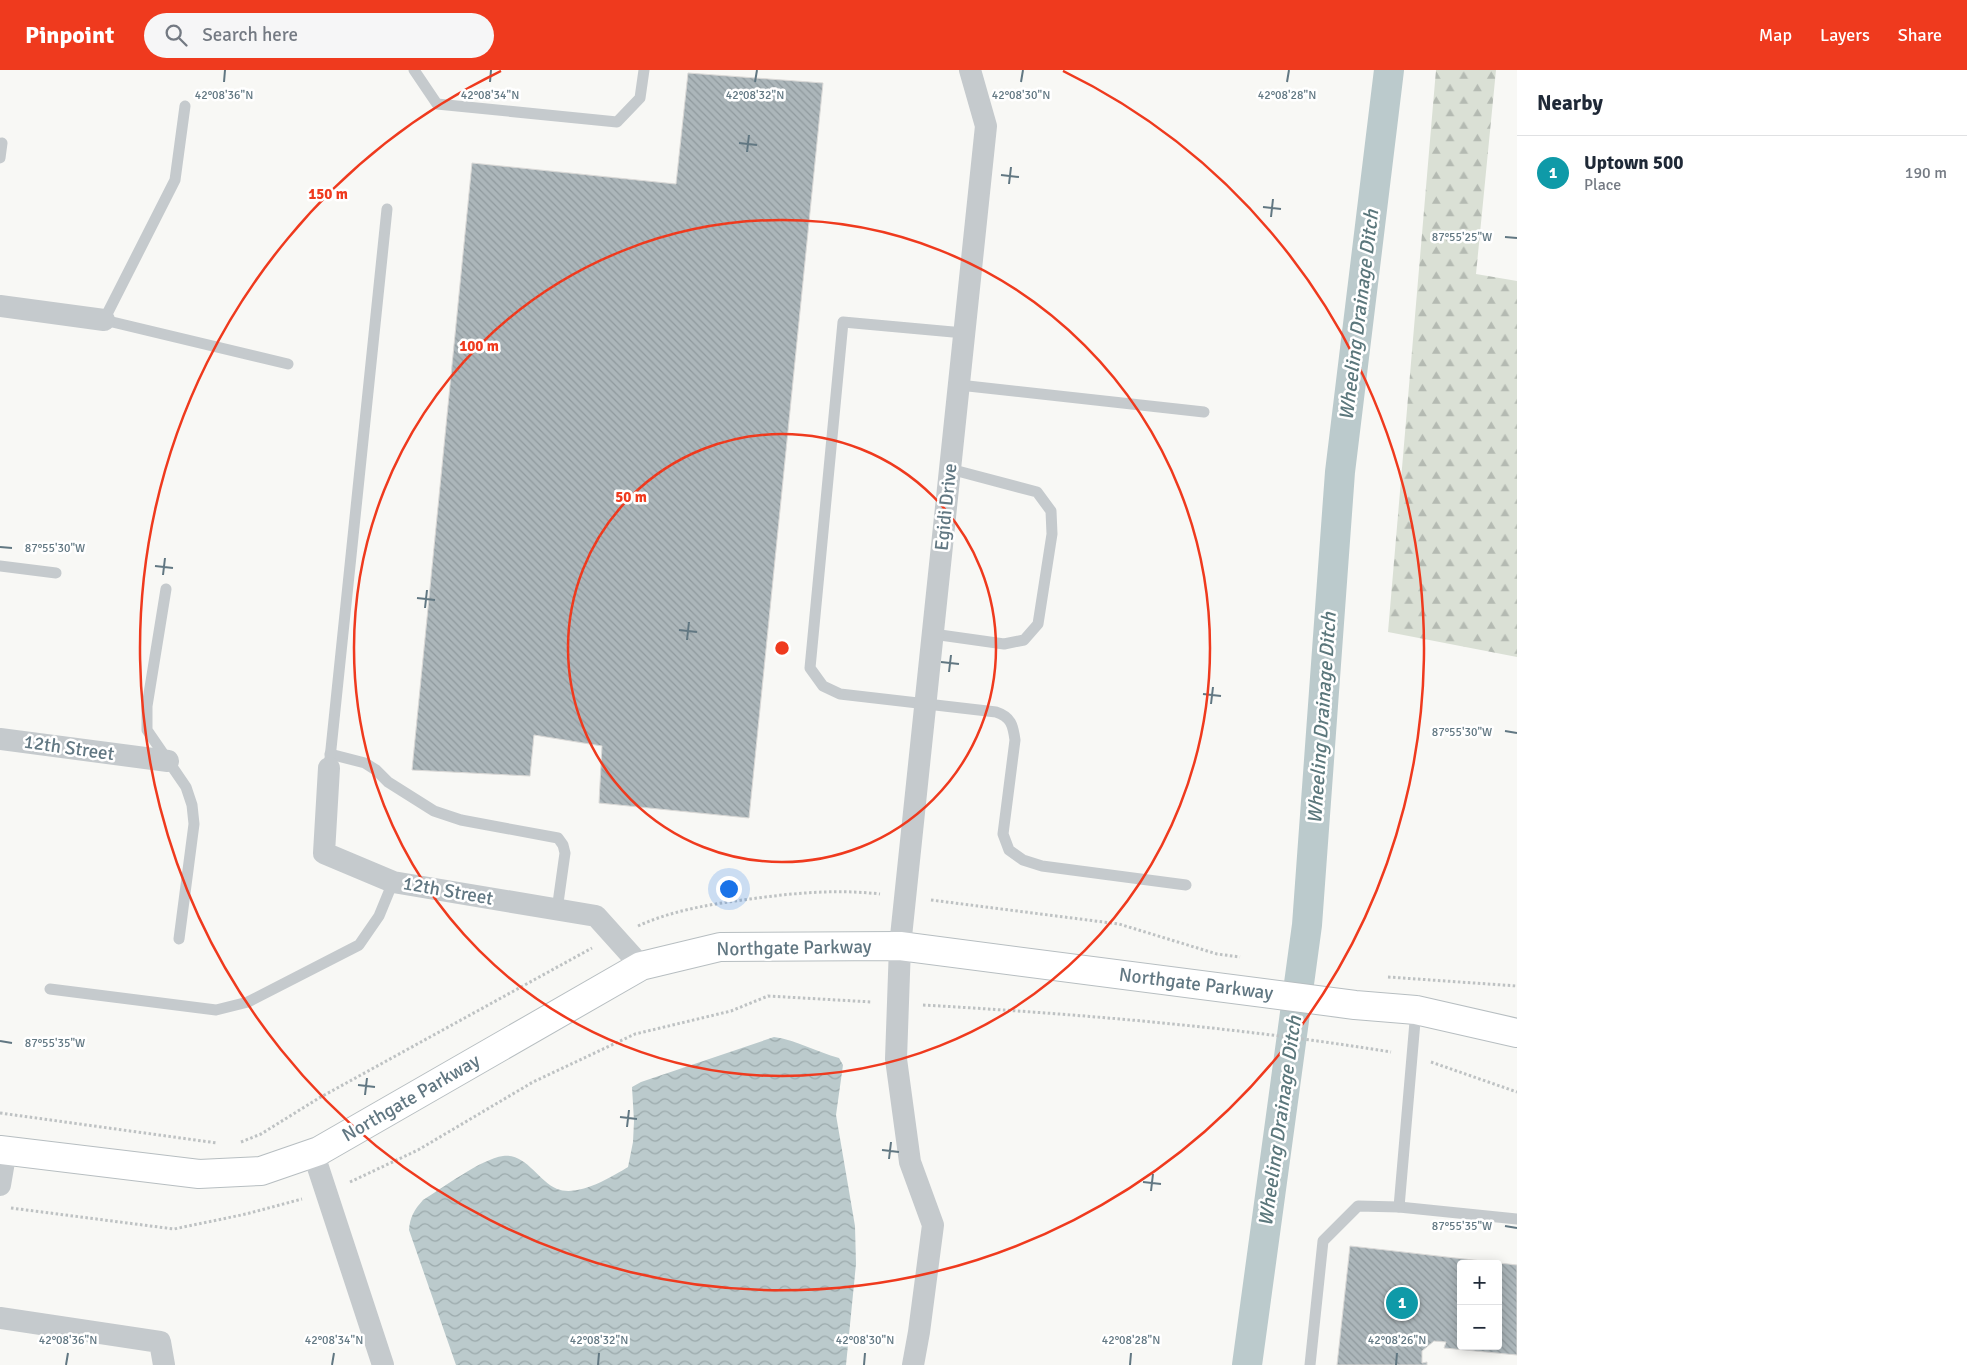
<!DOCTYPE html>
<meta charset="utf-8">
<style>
body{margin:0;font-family:Signika,sans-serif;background:#f6f6f7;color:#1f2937}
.controls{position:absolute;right:15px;bottom:15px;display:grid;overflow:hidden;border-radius:5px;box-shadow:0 2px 12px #0003}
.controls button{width:45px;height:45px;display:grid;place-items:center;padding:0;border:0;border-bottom:1px solid #e0e1e3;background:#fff;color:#1f2937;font:25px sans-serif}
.you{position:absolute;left:728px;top:818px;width:18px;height:18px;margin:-12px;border:4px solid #fff;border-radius:50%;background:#1a73e8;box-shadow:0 0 0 8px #1a73e833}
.badge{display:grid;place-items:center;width:32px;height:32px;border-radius:50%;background:#ef3a1e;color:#fff;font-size:16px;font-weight:700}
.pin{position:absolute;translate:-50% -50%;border:2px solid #fff;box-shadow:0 1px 5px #0006}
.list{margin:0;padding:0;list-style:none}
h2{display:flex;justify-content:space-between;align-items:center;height:65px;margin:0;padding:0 20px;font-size:21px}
h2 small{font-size:16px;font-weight:400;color:#747a83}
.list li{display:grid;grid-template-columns:32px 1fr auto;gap:15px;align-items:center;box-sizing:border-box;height:75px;padding:0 20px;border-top:1px solid #e0e1e3}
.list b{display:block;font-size:19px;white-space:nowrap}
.list p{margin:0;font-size:16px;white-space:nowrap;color:#747a83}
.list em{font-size:16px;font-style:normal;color:#747a83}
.icon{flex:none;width:28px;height:28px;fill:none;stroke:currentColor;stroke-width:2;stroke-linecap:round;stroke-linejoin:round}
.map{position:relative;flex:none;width:1517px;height:1295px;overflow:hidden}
header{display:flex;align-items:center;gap:30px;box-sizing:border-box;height:70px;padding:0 25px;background:#ef3a1e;color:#fff}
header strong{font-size:24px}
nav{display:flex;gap:28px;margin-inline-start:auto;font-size:18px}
.search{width:350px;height:45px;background:#f6f6f7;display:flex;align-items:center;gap:12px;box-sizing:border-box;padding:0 18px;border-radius:28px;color:#747a83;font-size:19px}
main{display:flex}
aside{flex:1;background:#fff}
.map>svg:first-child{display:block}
</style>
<header>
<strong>Pinpoint</strong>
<div class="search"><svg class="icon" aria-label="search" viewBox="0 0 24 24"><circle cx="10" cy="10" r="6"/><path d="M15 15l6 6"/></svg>Search here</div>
<nav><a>Map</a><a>Layers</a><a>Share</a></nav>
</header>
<main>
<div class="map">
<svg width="1517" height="1295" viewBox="0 0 1517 1295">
<defs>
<pattern id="forest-firs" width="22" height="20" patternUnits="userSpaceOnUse" patternTransform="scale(1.25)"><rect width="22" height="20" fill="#dae0d5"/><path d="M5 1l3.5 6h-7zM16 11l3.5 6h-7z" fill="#b4bab2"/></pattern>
<pattern id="water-waves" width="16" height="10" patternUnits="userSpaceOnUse" patternTransform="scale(1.25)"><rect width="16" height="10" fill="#bbcacc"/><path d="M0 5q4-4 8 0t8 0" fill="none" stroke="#9ba9ab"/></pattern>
<pattern id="building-back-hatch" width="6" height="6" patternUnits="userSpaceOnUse" patternTransform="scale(1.25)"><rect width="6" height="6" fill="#acb6ba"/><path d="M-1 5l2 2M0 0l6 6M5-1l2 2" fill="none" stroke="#8f999d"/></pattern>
</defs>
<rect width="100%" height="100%" fill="#f8f8f5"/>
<polygon fill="url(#forest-firs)" points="1436,0 1496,0 1476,204 1517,211 1517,587 1388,562"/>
<path fill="url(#water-waves)" d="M774,967c23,3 42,15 65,21l4,7 -7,50 19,111 1,38 -10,101h-390l-47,-135c1,-13 5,-20 14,-30 20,-12 58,-41 80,-44 23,-3 35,25 54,33 21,8 53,-11 71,-22l5,-25 1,-21 -2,-34 9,-5z"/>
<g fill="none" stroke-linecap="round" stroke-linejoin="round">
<polyline stroke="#bbcacc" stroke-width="30" points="1247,1295 1307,855 1340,402 1389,0"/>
</g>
<g fill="url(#building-back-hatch)" stroke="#dad9d7" fill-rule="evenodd">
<polygon points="688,3 823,13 749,748 599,733 602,676 534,665 530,706 412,700 472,93 676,114"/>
<path d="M1350,1176l167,19v90l-73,-7 2,-6 -12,-1 -12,10v12l5,-1v3h-90zM1461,1194h37v82h-37z"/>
</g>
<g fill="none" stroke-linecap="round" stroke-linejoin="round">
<defs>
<polyline id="secondary" points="0,1080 199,1104 261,1101 319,1081 641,896 720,877 900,876 1355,935 1416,940 1517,963"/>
</defs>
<use href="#secondary" stroke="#b7bec1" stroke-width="30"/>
<g stroke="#bec2c3" stroke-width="3" stroke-dasharray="2.5 2.5" stroke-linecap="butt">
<polyline points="931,830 1119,854 1217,884 1240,887"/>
<path d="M638,856c35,-16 74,-22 112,-27 44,-6 86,-10 130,-5"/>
<polyline points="1388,907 1517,916"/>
<path d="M923,935c157,9 313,22 468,47"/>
<polyline points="1431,992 1517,1022"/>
<polyline points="0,1043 217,1073"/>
<polyline points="241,1072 261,1064 319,1028 592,878"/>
<polyline points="350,1112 418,1080 533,1012 635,964 731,941 768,926 872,932"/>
<polyline points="11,1138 174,1159 246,1144 302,1129"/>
</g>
<g stroke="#c5cacd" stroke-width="11">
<polyline points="414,0 437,34 617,52 640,28 644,0"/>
<polyline points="185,36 175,110 104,250 288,294"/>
<polyline points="0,88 2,73"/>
<path d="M964,263l-121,-11 -33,346 13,18 17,8 156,18c15,5 17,13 19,28l-12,94 6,16 14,10 19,6 144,19"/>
<polyline points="959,315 1204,342"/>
<polyline points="0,496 56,503"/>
<polyline points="166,519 147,636 147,660 186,717 192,735 194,754 179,869"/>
<polyline points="933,564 1004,574 1024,570 1038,554 1052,464 1051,441 1037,422 950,399"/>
<polyline points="330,684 365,693 376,700 388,712 434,741 461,750 558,768 563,775 565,783 557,840"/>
<polyline points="329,698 387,139"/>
<polyline points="50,919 216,940 248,932 359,875 379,846 393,812"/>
<polyline points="1399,1137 1517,1149"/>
<polyline points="1310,1295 1323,1171 1358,1136 1399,1137 1416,940"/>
</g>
<g stroke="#c5cacd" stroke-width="22">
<polyline points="0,236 104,250"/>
<polyline points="0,669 168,691"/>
<polyline points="329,698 324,783 393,812 596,846 641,896"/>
<polyline points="313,1082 383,1295"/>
<polyline points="0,1115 6,1080"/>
<polyline points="0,1248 160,1272 164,1295"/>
<polyline points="913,1295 919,1262 933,1155 910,1092 896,989 900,876 986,56 970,0"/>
</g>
<use href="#secondary" stroke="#fff" stroke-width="28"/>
</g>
<path fill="none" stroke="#617782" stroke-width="2" d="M224,12l1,-12M490,12l1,-12M755,12l2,-12M1021,12l2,-12M1287,12l2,-12M739,73l18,2M747,82l2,-17M1001,105l18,2M1009,114l2,-17M1263,137l18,2M1271,147l2,-18M1505,167l12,1M0,477l12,1M155,496l18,2M163,505l2,-17M417,528l18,2M425,538l2,-18M679,560l18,2M687,570l2,-18M941,592l18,2M949,602l2,-17M1203,624l18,2M1211,634l2,-17M1505,661l12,2M0,971l12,2M358,1015l17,2M365,1025l2,-17M620,1047l17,2M627,1057l2,-17M882,1080l17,2M889,1089l2,-17M1143,1112l18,2M1151,1121l2,-17M1505,1156l12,2M66,1295l2,-12M332,1295l2,-12M598,1295l1,-12M864,1295l1,-12M1130,1295l1,-12M1396,1295l1,-12"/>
<g fill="none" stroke="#ef3a1e" stroke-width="2.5">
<circle cx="782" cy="578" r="214"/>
<circle cx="782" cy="578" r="428"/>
<path d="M1063 1A642 642 0 1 1 501 1"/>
</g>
<g text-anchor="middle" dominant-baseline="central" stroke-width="5" stroke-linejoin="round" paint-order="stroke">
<g font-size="19" fill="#617782" stroke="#fff">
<text transform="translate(946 437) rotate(-84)">Egidi Drive</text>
<text transform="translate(69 678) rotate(8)">12th Street</text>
<text transform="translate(448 821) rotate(10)">12th Street</text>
<text transform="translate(794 878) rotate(-1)">Northgate Parkway</text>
<text transform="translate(1196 914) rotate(7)">Northgate Parkway</text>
<text transform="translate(411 1028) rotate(-30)">Northgate Parkway</text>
</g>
<g font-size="20" font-style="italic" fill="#5b777c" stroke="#fff">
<text transform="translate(1359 245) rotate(-83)">Wheeling Drainage Ditch</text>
<text transform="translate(1322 648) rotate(-86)">Wheeling Drainage Ditch</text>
<text transform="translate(1280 1051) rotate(-82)">Wheeling Drainage Ditch</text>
</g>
</g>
<g font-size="12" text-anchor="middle" fill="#617782" stroke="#fff" stroke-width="5" stroke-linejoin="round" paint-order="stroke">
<text x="224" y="29">42°08'36"N</text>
<text x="490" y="29">42°08'34"N</text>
<text x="755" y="29">42°08'32"N</text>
<text x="1021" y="29">42°08'30"N</text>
<text x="1287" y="29">42°08'28"N</text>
<text x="1462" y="171">87°55'25"W</text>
<text x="55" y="482">87°55'30"W</text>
<text x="1462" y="666">87°55'30"W</text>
<text x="55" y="977">87°55'35"W</text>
<text x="1462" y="1160">87°55'35"W</text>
<text x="68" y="1274">42°08'36"N</text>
<text x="334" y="1274">42°08'34"N</text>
<text x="599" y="1274">42°08'32"N</text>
<text x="865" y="1274">42°08'30"N</text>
<text x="1131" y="1274">42°08'28"N</text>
<text x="1397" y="1274">42°08'26"N</text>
</g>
<circle cx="782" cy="578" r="8" fill="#ef3a1e" stroke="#fff" stroke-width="2.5"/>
<g font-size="15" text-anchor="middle" font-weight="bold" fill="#ef3a1e" stroke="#fff" stroke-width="5" stroke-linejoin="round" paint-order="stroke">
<text x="328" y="129">150 m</text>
<text x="479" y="281">100 m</text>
<text x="631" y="432">50 m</text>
</g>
</svg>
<div class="controls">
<button>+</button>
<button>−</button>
</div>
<div class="you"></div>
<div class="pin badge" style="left:1402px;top:1233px;background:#0f9aa8">1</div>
</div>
<aside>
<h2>Nearby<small></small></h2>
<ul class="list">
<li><span class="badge" style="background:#0f9aa8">1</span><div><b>Uptown 500</b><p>Place</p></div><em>190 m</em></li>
</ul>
</aside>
</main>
